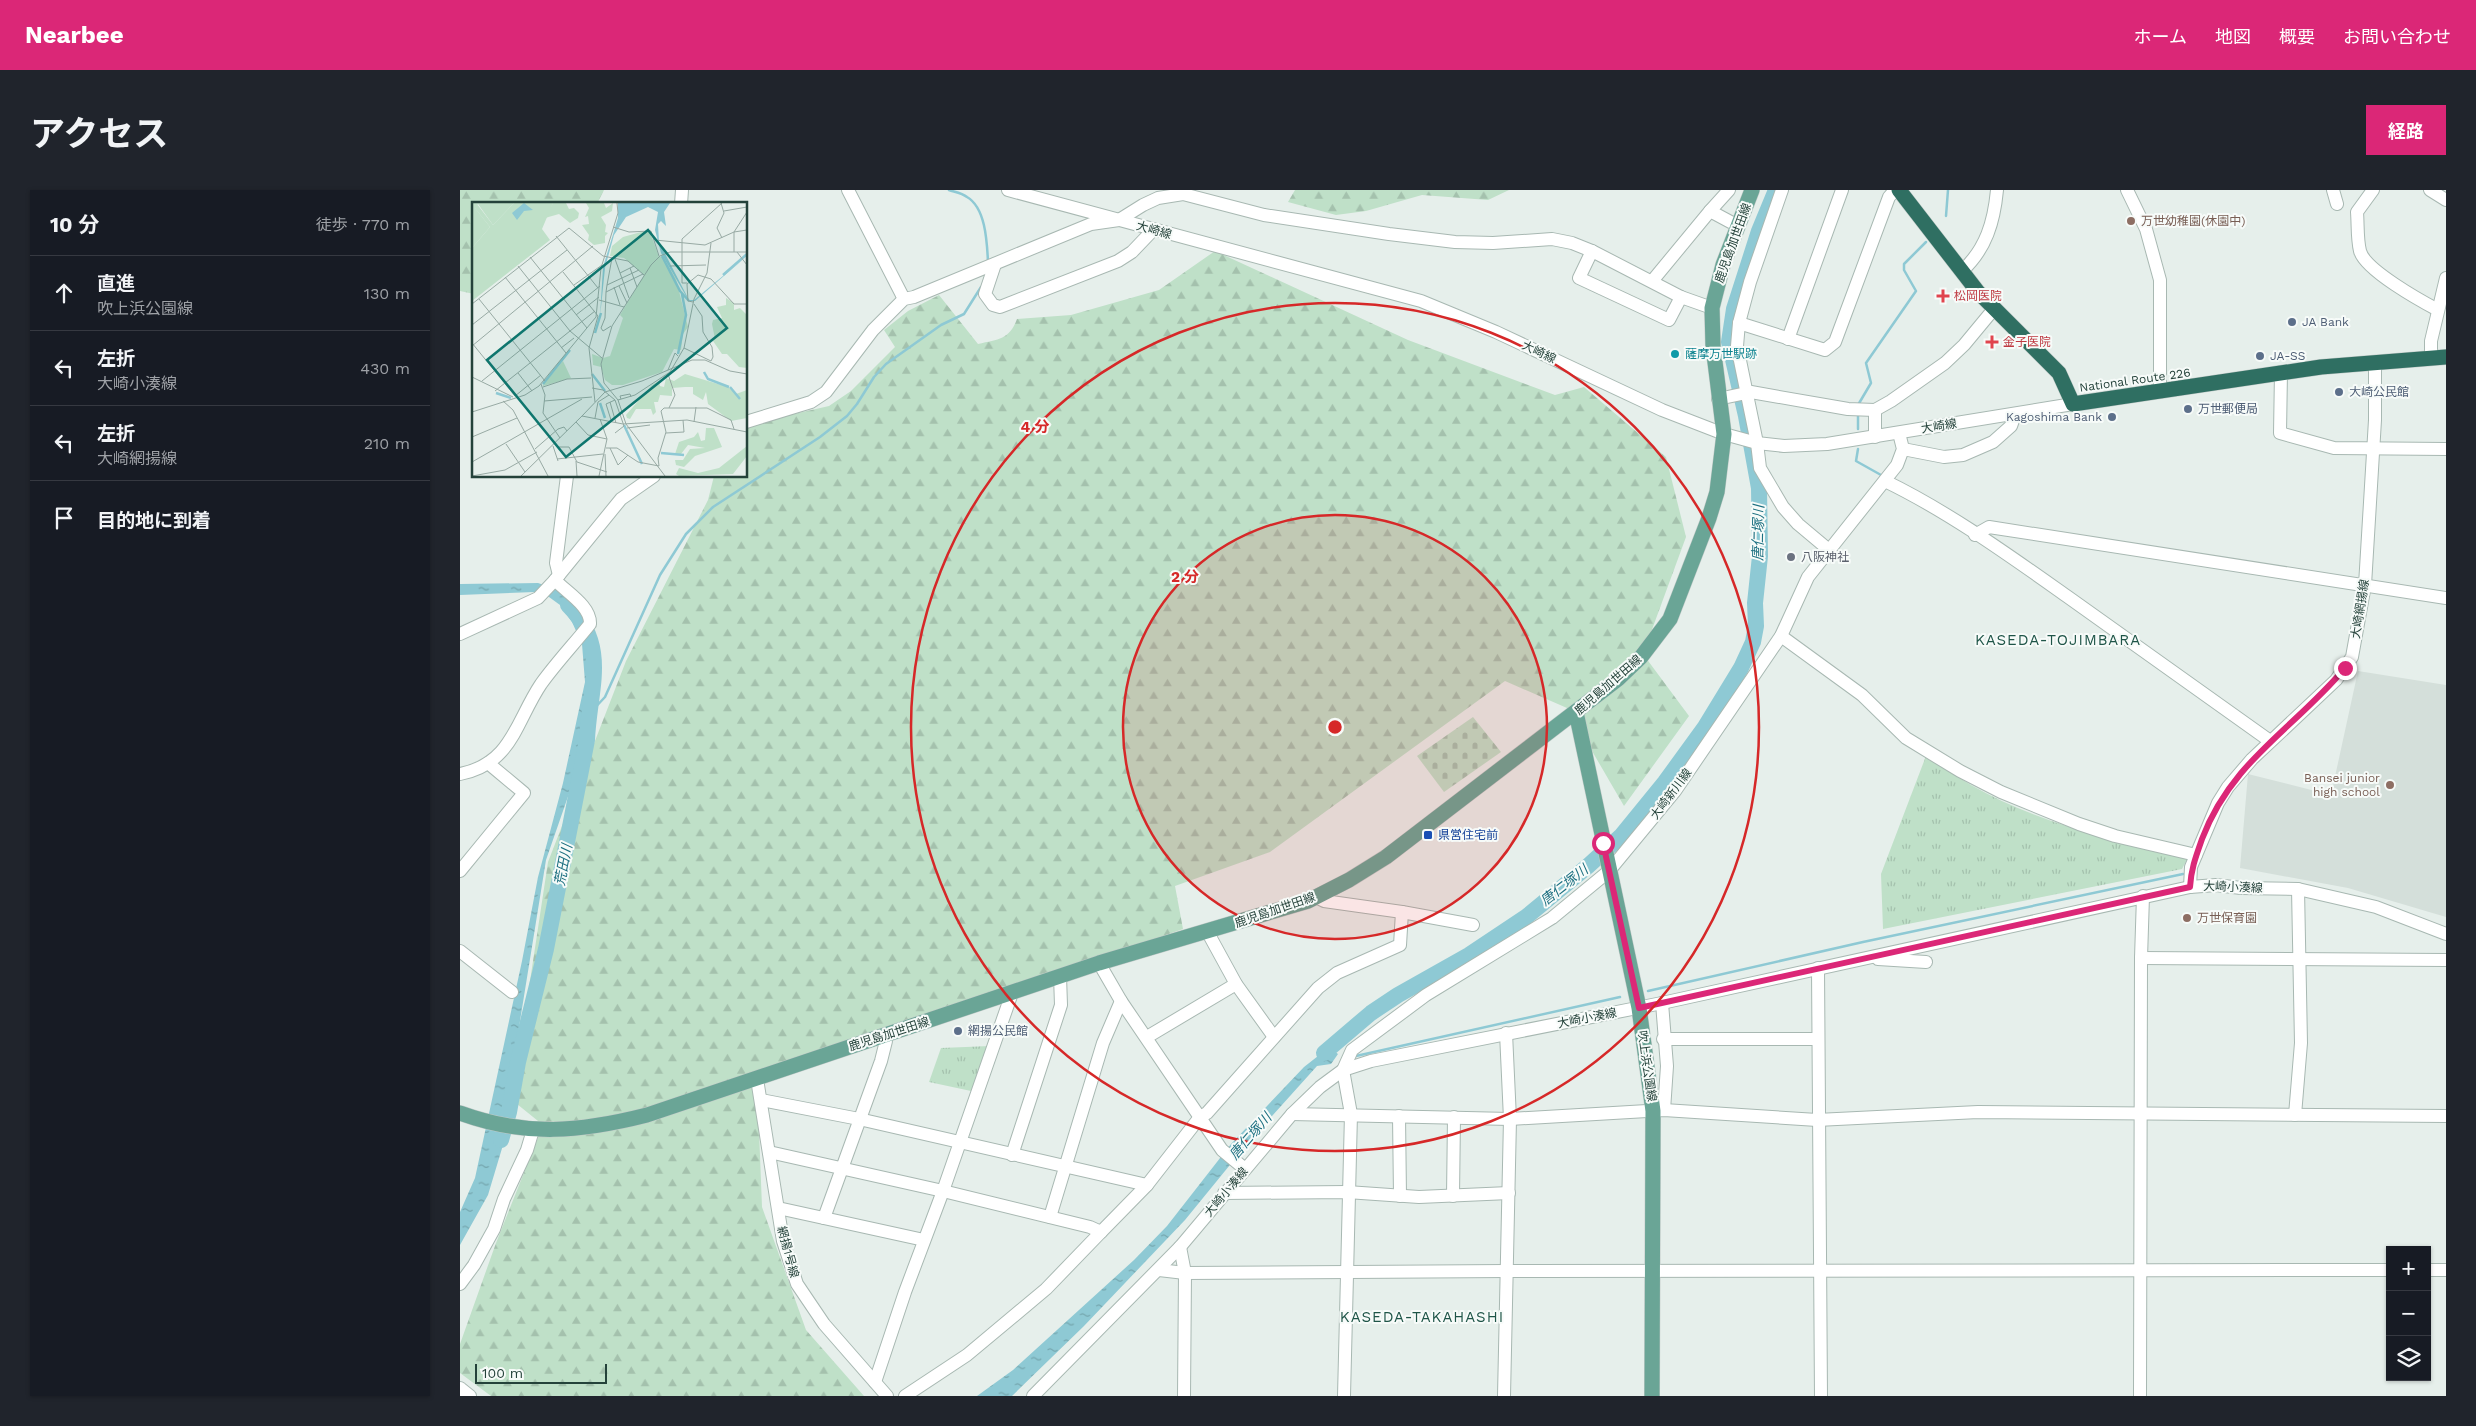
<!DOCTYPE html>
<html lang="ja">
<meta charset="utf-8">
<style>
body{margin:0;font-family:"Work Sans","Noto Sans JP",sans-serif;background:#20242c;color:#f1f3f6}
.controls{position:absolute;right:15px;bottom:15px;display:grid;overflow:hidden;border-radius:0px;box-shadow:0 1px 4px #0004}
.controls button{width:45px;height:45px;display:grid;place-items:center;padding:0;border:0;border-bottom:1px solid #363941;background:#171b24;color:#f1f3f6;font:25px sans-serif}
.scale{position:absolute;left:15px;bottom:12px;width:132px;box-sizing:border-box;padding-left:5px;border:2px solid #24423a;border-top:0;font-size:14px;line-height:18px;white-space:nowrap;color:#24423a;-webkit-text-stroke:4px #f7fbf9;paint-order:stroke}
.stop{position:absolute;width:15px;height:15px;margin:-11px;border:4px solid #db2777;border-radius:50%;background:#fff}
.stop.end{background:#db2777;border-color:#fff;box-shadow:0 1px 5px #0008}
.list{margin:0;padding:0;list-style:none}
h2{display:flex;justify-content:space-between;align-items:center;height:65px;margin:0;padding:0 20px;font-size:21px}
h2 small{font-size:16px;font-weight:400;color:#9ea1a6}
.list li{display:grid;grid-template-columns:32px 1fr auto;gap:15px;align-items:center;box-sizing:border-box;height:75px;padding:0 20px;border-top:1px solid #363941}
.list b{display:block;font-size:19px;white-space:nowrap}
.list p{margin:0;font-size:16px;white-space:nowrap;color:#9ea1a6}
.list em{font-size:16px;font-style:normal;color:#9ea1a6}
.icon{flex:none;width:28px;height:28px;fill:none;stroke:currentColor;stroke-width:2;stroke-linecap:round;stroke-linejoin:round}
.map{position:relative;flex:none;width:1986px;height:1206px;overflow:hidden;border-radius:0px}
header{display:flex;align-items:center;gap:30px;box-sizing:border-box;height:70px;padding:0 25px;background:#db2777;color:#fff}
header strong{font-size:24px}
nav{display:flex;gap:28px;margin-inline-start:auto;font-size:18px}
.intro{display:flex;align-items:center;justify-content:space-between;box-sizing:border-box;height:120px;padding:0 30px}
h1{margin:0;font-size:35px}
.button{padding:12px 22px;border-radius:0px;background:#db2777;color:#fff;font-size:18px;font-weight:700}
main{display:flex;gap:30px;padding:0 30px}
aside{flex:1;background:#171b24;border-radius:0px;box-shadow:0 1px 4px #0004}
.map>svg:first-child{display:block}
</style>
<header>
<strong>Nearbee</strong>
<nav><a>ホーム</a><a>地図</a><a>概要</a><a>お問い合わせ</a></nav>
</header>
<div class="intro"><h1>アクセス</h1><a class="button">経路</a></div>
<main>
<aside>
<h2>10 分<small>徒歩 · 770 m</small></h2>
<ul class="list">
<li><svg class="icon" aria-label="ahead" viewBox="0 0 24 24"><path d="M12 20V5M6 11l6-6 6 6"/></svg><div><b>直進</b><p>吹上浜公園線</p></div><em>130 m</em></li>
<li><svg class="icon" aria-label="left" viewBox="0 0 24 24"><path d="M17 20v-9H6M10 6l-5 5 5 5"/></svg><div><b>左折</b><p>大崎小湊線</p></div><em>430 m</em></li>
<li><svg class="icon" aria-label="left" viewBox="0 0 24 24"><path d="M17 20v-9H6M10 6l-5 5 5 5"/></svg><div><b>左折</b><p>大崎網揚線</p></div><em>210 m</em></li>
<li><svg class="icon" aria-label="arrive" viewBox="0 0 24 24"><path d="M6 21V4h12l-3 4 3 4H6"/></svg><div><b>目的地に到着</b></div></li>
</ul>
</aside>
<div class="map">
<svg width="1986" height="1206" viewBox="0 0 1986 1206">
<defs>
<pattern id="forest-firs" width="22" height="20" patternUnits="userSpaceOnUse" patternTransform="scale(1.25)"><rect width="22" height="20" fill="#bfe0c8"/><path d="M5 1l3.5 6h-7zM16 11l3.5 6h-7z" fill="#a4c1ad"/></pattern>
<pattern id="cemetery-stones" width="16" height="16" patternUnits="userSpaceOnUse" patternTransform="scale(1.25)"><rect width="16" height="16" fill="#bfe0c8"/><path d="M2 7V4a2 2 0 0 1 4 0v3zM10 15v-3a2 2 0 0 1 4 0v3z" fill="#a4c1ad"/></pattern>
<pattern id="park-tufts" width="24" height="20" patternUnits="userSpaceOnUse" patternTransform="scale(1.25)"><rect width="24" height="20" fill="#bfe0c8"/><path d="M3 7l-1-3M5 7V3M7 7l1-3M15 17l-1-3M17 17v-4M19 17l1-3" fill="none" stroke="#a4c1ad"/></pattern>
<pattern id="water-ripples" width="26" height="14" patternUnits="userSpaceOnUse" patternTransform="scale(1.25)"><rect width="26" height="14" fill="#8ec9d4"/><path d="M2 4q2-2 4 0t4 0M15 11q2-2 4 0t4 0" fill="none" stroke="#74a5ad"/></pattern>
</defs>
<rect width="100%" height="100%" fill="#e6efeb"/>
<polygon fill="#d4dfda" points="1898,481 1986,495 1986,727 1888,698 1780,678 1788,584 1871,605"/>
<g fill="url(#forest-firs)">
<polygon points="0,0 144,0 137,14 14,14 14,104 0,101"/>
<polygon points="835,0 1049,0 1028,10 962,5 906,21 876,25 828,12"/>
<path d="M755,61l193,89 147,55 29,-8 82,70 20,80 -43,117 46,62 -65,90 -57,-98 -62,-27 -235,171 -95,34 8,43 -426,150 5,128 44,123 58,66h-373l-31,-23v-29l36,-101 47,-118 -31,-25 36,-238 78,-201 82,-161 6,-24h32v-51l83,-19 22,-15 44,-44 -11,-17 24,-19 31,-16 39,49c21,-5 31,-4 39,-25l54,-4 88,-25z"/>
</g>
<polygon fill="url(#cemetery-stones)" points="1013,527 1041,562 984,602 957,566"/>
<g fill="url(#park-tufts)">
<path d="M1466,566c15,10 30,20 45,29 66,38 143,55 216,74l-5,10 -299,60 -2,-55z"/>
<polygon points="530,856 511,901 469,892 481,858"/>
</g>
<g fill="url(#water-ripples)">
<polygon points="78,393 96,399 120,424 129,452 130,496 112,595 86,670 49,899 43,955 28,1005 0,1055 0,1022 15,988 62,771 78,687 103,593 125,492 122,454 112,432 100,415 89,407 75,402 0,405 0,394"/>
<polygon points="881,848 874,861 878,864 871,874 857,876 787,954 725,1030 624,1136 552,1206 517,1206 553,1180 674,1070 707,1036 771,954 844,877"/>
</g>
<g fill="none" stroke-linecap="round" stroke-linejoin="round">
<g stroke="#8ec9d4" stroke-width="2.5">
<path d="M489,0c6,2 13,3 18,7 19,11 20,46 21,65"/>
<polyline points="1486,26 1488,0"/>
<polyline points="1398,215 1411,193 1406,173 1456,101 1444,80 1444,74 1466,52"/>
<polyline points="1398,239 1398,223"/>
<polyline points="1398,259 1396,271 1421,285"/>
<polyline points="130,523 145,507 200,385 226,344 253,317 360,247 387,226 397,214 414,187 426,174 481,135 504,124 521,97"/>
<polyline points="1188,801 1403,752 1723,684"/>
<polyline points="896,866 1160,807"/>
</g>
<g stroke="#8ec9d4" stroke-width="16">
<polyline points="864,863 911,823 938,805 1009,765 1066,727 1128,676 1161,646 1205,592 1245,537 1281,478 1293,452 1296,436 1295,413 1300,366 1299,298 1286,226 1269,152 1274,119 1299,41 1316,0"/>
<path d="M41,950l8,-28 9,-50 28,-113 41,-209c2,-51 23,-93 -19,-135"/>
</g>
<defs>
<g id="minor">
<polyline points="388,0 444,109"/>
<polyline points="548,0 961,111 1036,142 1202,220 1264,244 1297,253 1324,256 1367,254 1613,214"/>
<polyline points="1322,0 1290,92 1279,133 1277,156 1297,253 1300,278 1323,317 1338,334 1369,360"/>
<polyline points="1667,0 1686,39 1700,90 1700,202"/>
<polyline points="1873,0 1877,14"/>
<path d="M1913,0l-16,22c1,12 0,27 3,39 5,19 61,50 78,59"/>
<polyline points="1970,0 1986,10"/>
<polyline points="221,14 222,0"/>
<polyline points="1250,21 1269,0"/>
<polyline points="1132,61 1119,88 1209,130 1221,107"/>
<polyline points="535,74 525,104 533,115 540,117 658,71 672,62 693,40"/>
<path d="M1502,81c24,-22 32,-49 35,-81"/>
<polyline points="1193,90 1250,21 1278,36"/>
<polyline points="1279,133 1365,160 1375,152 1429,7 1435,0"/>
<polyline points="1328,149 1382,0"/>
<polyline points="1971,168 1971,151 1986,88"/>
<polyline points="1821,182 1820,243 1874,258 1986,259"/>
<polyline points="1258,209 1291,202 1388,219 1415,220 1431,211 1485,173 1504,155 1533,120"/>
<polyline points="1415,220 1415,247"/>
<polyline points="286,232 351,212 366,202 413,140 444,109 454,107 631,34 659,30 683,15 698,8 723,4 804,25 929,44 995,52 1033,53 1092,49 1112,53 1132,61 1221,107 1252,118"/>
<polyline points="1443,259 1484,267 1503,265 1533,252 1551,236 1555,225"/>
<path d="M1425,291c64,31 125,75 183,116 67,48 135,96 202,144"/>
<polyline points="1515,345 1529,337 1986,408"/>
<polyline points="99,385 96,373 107,286"/>
<polyline points="0,444 78,408 95,390 161,309 194,286"/>
<polyline points="1321,446 1402,505 1446,548 1500,581 1541,602 1619,634 1655,646 1736,665"/>
<path d="M0,584c52,-10 56,-53 81,-90 15,-21 33,-40 49,-60 1,-18 -24,-32 -35,-44"/>
<polyline points="0,681 64,603 28,573"/>
<polyline points="1730,697 1731,677 1758,613 1768,597 1792,569 1876,490 1892,467 1905,395 1915,230 1915,172"/>
<polyline points="942,722 1013,735"/>
<polyline points="747,741 776,794 814,847"/>
<polyline points="0,761 52,802"/>
<polyline points="1681,768 1986,770"/>
<polyline points="1418,769 1466,772"/>
<polyline points="639,773 661,811 762,960 785,979"/>
<path d="M1358,778c0,143 3,285 3,428"/>
<polyline points="1202,813 1207,876 1204,920"/>
<polyline points="687,847 776,794"/>
<polyline points="1203,849 1358,849"/>
<polyline points="297,889 323,1051 337,1094 364,1134 427,1206"/>
<polyline points="301,910 399,929 687,995 740,927 747,923 858,798 877,783 940,755 942,722 864,711 856,707"/>
<polyline points="832,924 1050,929 1204,920 1357,930 1518,922 1986,926"/>
<polyline points="1835,925 1841,853 1838,699"/>
<polyline points="939,926 940,1006"/>
<polyline points="309,962 483,1001 630,1037 641,1042 687,995"/>
<polyline points="552,965 601,815 600,786"/>
<polyline points="764,1003 887,1002 959,1007 1049,1003"/>
<polyline points="993,1006 994,927"/>
<polyline points="318,1018 464,1050"/>
<polyline points="590,1027 643,853 661,811"/>
<polyline points="364,1028 421,871 426,851 422,845"/>
<polyline points="720,1057 725,1083 724,1206"/>
<polyline points="699,1080 725,1083 1047,1081 1930,1080"/>
<polyline points="1967,1080 1986,1080"/>
<polyline points="0,1094 14,1075 34,1039 44,1009 67,960 73,940"/>
<polyline points="415,1192 445,1102 483,1001 552,803"/>
<polyline points="0,1198 10,1206"/>
<polyline points="445,1206 507,1165 586,1099 641,1042"/>
<polyline points="573,1206 720,1057 832,924 860,897 883,880 911,871 1202,813 1730,697 1756,695 1781,698 1838,699 1916,717 1986,744"/>
<polyline points="884,1206 891,924 883,880 892,860 966,805 1092,728 1149,681 1215,601 1321,446 1348,387 1437,275 1443,259 1439,243"/>
<polyline points="1044,1206 1050,929 1046,843"/>
<polyline points="1680,1206 1681,768 1683,706"/>
</g>
<g id="major">
<polyline points="1116,522 1179,818 1193,921 1192,1206"/>
<path d="M0,923c66,24 120,19 187,2l452,-152 209,-62 41,-21 37,-23 232,-178 23,-22 29,-38 39,-101 8,-26 7,-58 -11,-88 -1,-38 11,-43 29,-75"/>
</g>
<polyline id="highway" points="1439,0 1518,102 1599,183 1613,214 1861,177 1986,167"/>
</defs>
<use href="#minor" stroke="#a8b8b2" stroke-width="14"/>
<use href="#major" stroke="#c2cac8" stroke-width="16"/>
<use href="#highway" stroke="#c2cac8" stroke-width="16"/>
<use href="#minor" stroke="#fff" stroke-width="12"/>
<use href="#major" stroke="#6aa596" stroke-width="15"/>
<use href="#highway" stroke="#2f6f62" stroke-width="15"/>
</g>
<g fill="none" stroke-linecap="round" stroke-linejoin="round">
<path stroke="#db2777" stroke-width="6" d="M1143,653l36,165 551,-121c1,-18 6,-31 12,-48 30,-79 92,-110 143,-171"/>
</g>
<circle cx="875" cy="537" r="212" fill="#d62828" fill-opacity=".12"/>
<g fill="none" stroke="#d62828" stroke-width="2.5">
<circle cx="875" cy="537" r="212"/>
<circle cx="875" cy="537" r="424"/>
</g>
<g fill="#8d6e63" stroke="#f7fbf9" stroke-width="2">
<circle cx="1671" cy="31" r="5"/>
<circle cx="1930" cy="595" r="5"/>
<circle cx="1727" cy="728" r="5"/>
</g>
<g fill="#e0444e" stroke="#f7fbf9" stroke-width="2">
<path d="M1480.5 98.5h5v5h5v5h-5v5h-5v-5h-5v-5h5z"/>
<path d="M1529.5 144.5h5v5h5v5h-5v5h-5v-5h-5v-5h5z"/>
</g>
<g fill="#5c6f8a" stroke="#f7fbf9" stroke-width="2">
<circle cx="1832" cy="132" r="5"/>
<circle cx="1800" cy="166" r="5"/>
<circle cx="1879" cy="202" r="5"/>
<circle cx="1728" cy="219" r="5"/>
<circle cx="1652" cy="227" r="5"/>
<circle cx="498" cy="841" r="5"/>
</g>
<circle fill="#0f9aa8" stroke="#f7fbf9" stroke-width="2" cx="1215" cy="164" r="5"/>
<circle fill="#6b7280" stroke="#f7fbf9" stroke-width="2" cx="1331" cy="367" r="5"/>
<rect fill="#1a4fb4" stroke="#f7fbf9" stroke-width="2" x="963" y="640" width="10" height="10" rx="2.5"/>
<g text-anchor="middle" dominant-baseline="central" stroke-width="4" stroke-linejoin="round" paint-order="stroke">
<g font-size="12" fill="#785e54" stroke="#f7fbf9" text-anchor="start">
<text x="1681" y="31">万世幼稚園(休園中)</text>
<text x="1920" y="588" text-anchor="end">Bansei junior<tspan x="1920" dy="14">high school</tspan></text>
<text x="1737" y="728">万世保育園</text>
</g>
<g font-size="12" fill="#24423a" stroke="#f7fbf9">
<text transform="translate(694 40) rotate(16)">大崎線</text>
<text transform="translate(1273 53) rotate(-70)">鹿児島加世田線</text>
<text transform="translate(1079 162) rotate(25)">大崎線</text>
<text transform="translate(1675 190) rotate(-8)">National Route 226</text>
<text transform="translate(1479 236) rotate(-9)">大崎線</text>
<text transform="translate(1900 419) rotate(-81)">大崎網揚線</text>
<text transform="translate(1148 495) rotate(-41)">鹿児島加世田線</text>
<text transform="translate(1211 604) rotate(-53)">大崎新川線</text>
<text transform="translate(1773 697) rotate(2)">大崎小湊線</text>
<text transform="translate(815 720) rotate(-19)">鹿児島加世田線</text>
<text transform="translate(1127 828) rotate(-11)">大崎小湊線</text>
<text transform="translate(429 844) rotate(-18)">鹿児島加世田線</text>
<text transform="translate(1187 876) rotate(82)">吹上浜公園線</text>
<text transform="translate(766 1002) rotate(-50)">大崎小湊線</text>
<text transform="translate(328 1062) rotate(75)">網揚1号線</text>
</g>
<g font-size="12" fill="#be3a42" stroke="#f7fbf9" text-anchor="start">
<text x="1494" y="106">松岡医院</text>
<text x="1543" y="152">金子医院</text>
</g>
<g font-size="12" fill="#4e5e75" stroke="#f7fbf9" text-anchor="start">
<text x="1842" y="132">JA Bank</text>
<text x="1810" y="166">JA-SS</text>
<text x="1889" y="202">大崎公民館</text>
<text x="1738" y="219">万世郵便局</text>
<text x="1642" y="227" text-anchor="end">Kagoshima Bank</text>
<text x="508" y="841">網揚公民館</text>
</g>
<g font-size="12" fill="#0d838f" stroke="#f7fbf9" text-anchor="start">
<text x="1225" y="164">薩摩万世駅跡</text>
</g>
<g font-size="12" fill="#5b616d" stroke="#f7fbf9" text-anchor="start">
<text x="1341" y="367">八阪神社</text>
</g>
<g font-size="12" fill="#164399" stroke="#f7fbf9" text-anchor="start">
<text x="978" y="645">県営住宅前</text>
</g>
<g font-size="14" font-style="italic" fill="#1c6f80" stroke="#f7fbf9">
<text transform="translate(1298 343) rotate(-89)">唐仁塚川</text>
<text transform="translate(103 675) rotate(-79)">荒田川</text>
<text transform="translate(1104 695) rotate(-38)">唐仁塚川</text>
<text transform="translate(790 946) rotate(-49)">唐仁塚川</text>
</g>
<g font-size="15" letter-spacing="1" fill="#1f5548" stroke="#f7fbf9">
<text x="1598" y="450">KASEDA-TOJIMBARA</text>
<text x="962" y="1127">KASEDA-TAKAHASHI</text>
</g>
</g>
<g transform="translate(12 12)">
<rect width="275" height="275" fill="#e6efeb"/>
<path d="M0,1h42l-21,22 -15,-21 -3,4 15,19 -18,21zM81,1h13l3,6 5,-1 5,5 -1,5 -8,5 -11,-9 -14,4zM114,1h18l2,5 7,-5 -1,8 -11,6 5,8 -1,7 3,1 -3,3v7l-11,2 -6,-5 1,-5 -7,-10 7,-1 -1,-8 -3,1 4,-9zM169,30h9l9,25h4l13,22 12,48 -5,7 -2,16 -7,-1 -12,23 -39,13h-11l-7,-5 -4,-13 -8,-2 -1,-11 11,4 7,-2 13,-38 -3,-3 24,-40 -20,-17 -14,-2 2,-10 11,-9zM254,96l8,5v7l6,-2 7,7v53l-8,-1 -12,-13h-5l-9,-13 2,-2 -3,-15 1,-4 9,-2 -5,-11 9,-2zM213,172l43,13 8,7 11,-4v28l-16,3 -23,-17 -2,-12 -3,8 -10,-6v-7h-8l-13,1v8l-12,-1 -2,7h-4l2,10 -3,3 -2,-6h-15l-6,10 -3,-1 -1,-3 26,-30 7,-4 1,5 4,1 2,-9 8,3zM234,226h8l8,19 -27,9 -11,11 -8,-2 -1,-5h8l7,-11 15,-1 -17,-3 -7,9h-6l4,-12 15,-5 4,-5 3,9 4,-1zM275,244v10l-14,18 -54,2 -3,-2 3,-6 19,5 21,-5z" fill="#bfe0c8"/>
<path d="M42,1h39l-11,26 8,11 -78,61v-53l18,-21 -16,-20 3,-3 16,21zM91,159l8,17 -28,8v-1z" fill="#bfe0c8"/>
<path d="M52,1l9,7 -9,1 -7,9 -5,-7zM146,1h52l-6,9 2,14 -5,-5 -3,3 1,18 30,58h5l53,-44 -52,45h-6l-28,-48 -6,-23 3,-18 -10,-5 -22,10 -12,18 -9,33 -5,49 3,-50 15,-49z" fill="#8ec9d4"/>
<path fill="none" stroke="#8ec9d4" stroke-width="2.5" d="M190,54l18,35 9,10M251,73l24,-21M123,131l6,-20M206,152l8,-39 -4,-21M232,170l4,7 21,8M120,172l13,17M71,182l27,-34M258,185l10,12M24,191l15,5M128,201l5,15M152,223l18,39M189,251l23,2"/>
<path fill="none" stroke="#98aaa4" stroke-width="1" d="M249,1l3,10 -7,15 5,10M252,9l23,-4M141,25l16,5 22,-1 8,25M84,34l42,52M183,38l50,5 29,-13 13,-2M262,50v-20l13,-20M265,50l10,13M58,55l57,71M143,57l14,39M46,64l52,65 32,27M198,64l36,-1M158,66l7,19M91,70l35,44 -9,32 6,54M148,71l14,-7M33,75l61,76M215,81h-5v-44l40,-36M102,83l28,-20M135,83l5,-27M147,84l8,17M142,85l6,18M134,90l1,-7 32,-15M7,97l66,82M127,98l25,7M221,100l-5,-1 -1,-17 11,-9 13,4 23,25h13M0,102l97,-76 34,28 25,5 16,14M104,113l23,-18M0,123l95,-75M139,124l-8,5 -2,-3 4,-10 1,-26 37,-18M0,141l43,53M0,144l121,-100M89,146l13,-10M212,146l27,13 2,-4 -1,-10 -9,-15 -1,-16 -8,-12M196,168l7,-17 3,3M46,171l14,18M196,172l7,21 -6,13M0,175l41,20M10,179l118,-95M69,182l4,11 -2,18 17,25M71,185l24,-8 24,-1M120,186l11,2 12,10 9,26 -9,7M23,189l100,-80M43,194l26,-21M149,197l-1,-3 10,-2 1,3M146,198l17,-5 35,-23 14,-24 10,-49 13,-26 4,-30M31,199l10,9 35,66M72,199l48,-4M138,200l6,21M0,210l53,-17 14,-9 57,-69 5,-49 17,-55 -1,-10M110,214l23,-24 37,-11 50,-21h13l25,11 17,3M123,216l3,-16 11,-7M139,218l-5,-16 9,-4M104,220l12,13 19,4M222,220l2,-15M154,222l39,52M154,222l-8,-24 -14,-17 -3,-19 11,-38 39,-61 9,-9 10,-4h77M155,226l23,-3M194,231l18,-1 -1,-12M0,235l45,-19M34,242l19,28M81,244l5,15M87,245h10l8,15 30,10M134,246h11l21,14 21,4 -1,-8 8,-26 -5,-21 3,-3h43l24,12 3,9M138,246l8,17 10,-10M63,247l23,-20 6,-2 3,4M133,252l1,22M85,257l46,-5M104,259l1,15M0,260l110,-63M0,274l33,-6 32,-18M49,274l61,-60 41,8 64,-4 60,12M127,274l8,-37 -7,-20"/>
<path fill="#0f766e" fill-opacity="0.15" stroke="#0f766e" stroke-width="2.5" d="M176,28l79,98 -161,129 -79,-97z"/>
<rect width="275" height="275" fill="none" stroke="#24423a" stroke-width="2.5"/>
</g>
<circle cx="875" cy="537" r="8" fill="#d62828" stroke="#f7fbf9" stroke-width="2.5"/>
<g font-size="15" text-anchor="middle" font-weight="bold" fill="#d62828" stroke="#f7fbf9" stroke-width="4" stroke-linejoin="round" paint-order="stroke">
<text x="575" y="242">4 分</text>
<text x="725" y="392">2 分</text>
</g>
</svg>
<div class="controls">
<button>+</button>
<button>−</button>
<button><svg class="icon" aria-label="layers" viewBox="0 0 24 24"><path d="M12 4l9 5-9 5-9-5zM3 14l9 5 9-5"/></svg></button>
</div>
<div class="scale">100 m</div>
<div class="stop" style="left:1143px;top:653px"></div>
<div class="stop end" style="left:1885px;top:478px"></div>
</div>
</main>
